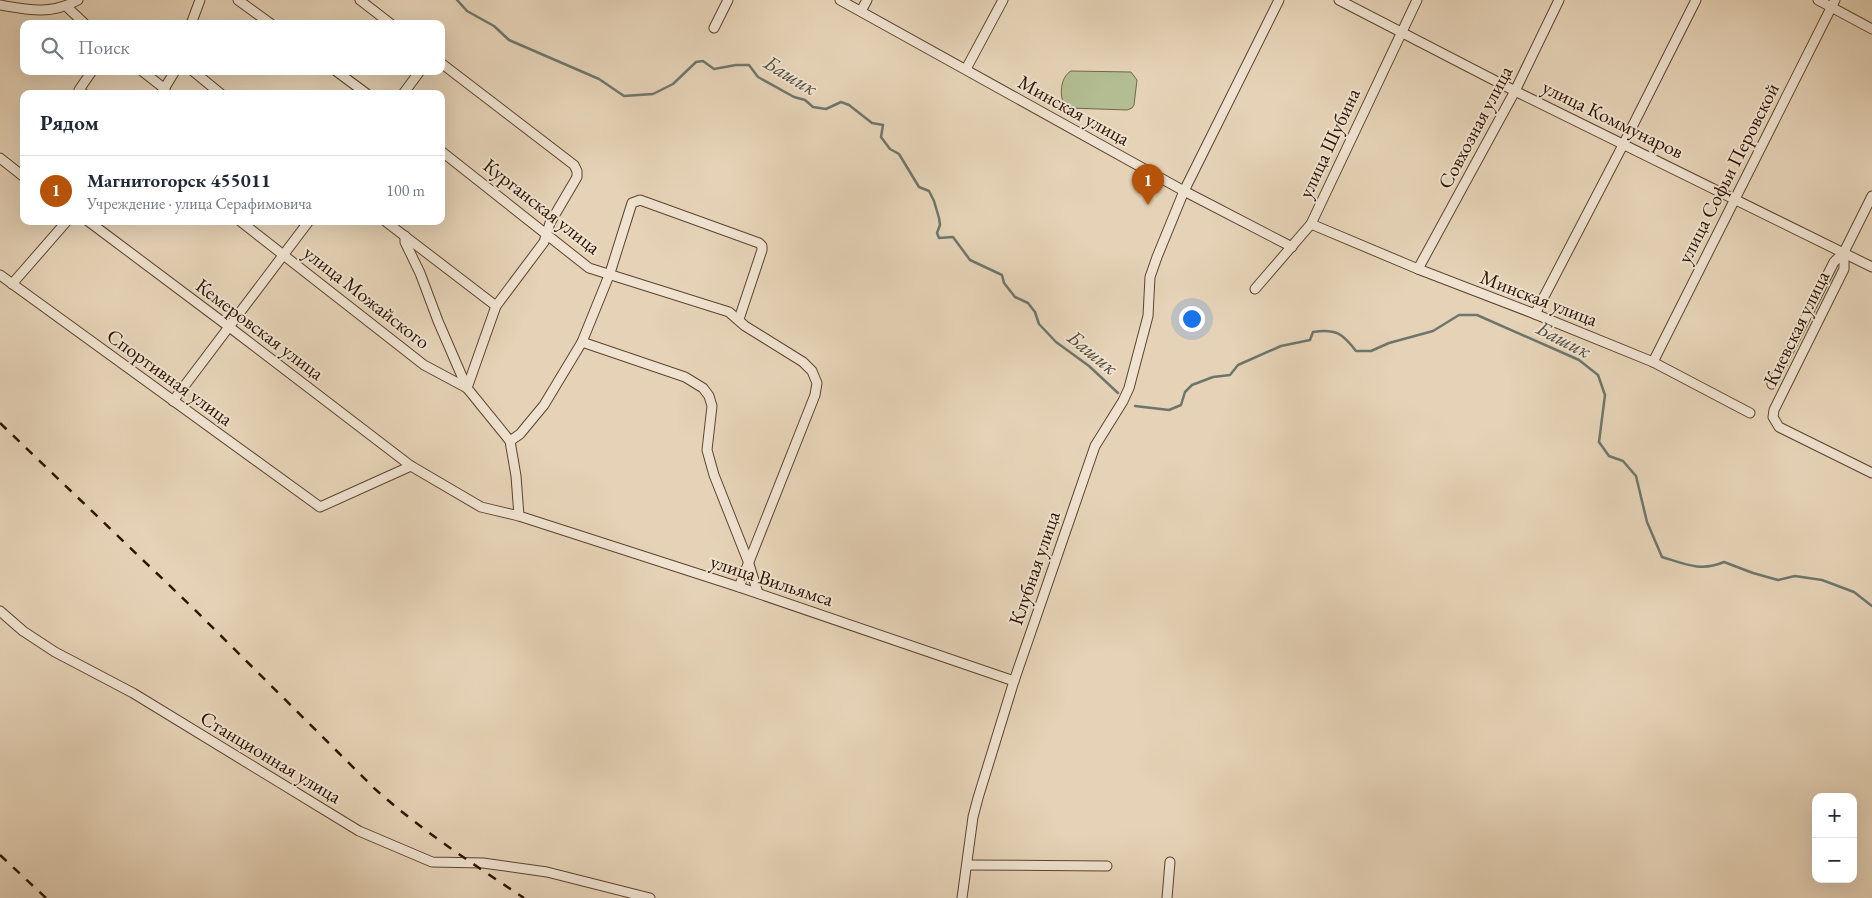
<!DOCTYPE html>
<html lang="ru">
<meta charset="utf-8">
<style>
body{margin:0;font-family:"EB Garamond",serif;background:#f6f6f7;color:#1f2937}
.controls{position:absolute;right:15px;bottom:15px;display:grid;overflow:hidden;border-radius:10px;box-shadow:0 5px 20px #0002}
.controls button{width:45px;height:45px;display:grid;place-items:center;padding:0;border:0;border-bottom:1px solid #e0e1e3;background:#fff;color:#1f2937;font:25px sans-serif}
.you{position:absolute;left:1191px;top:318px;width:18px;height:18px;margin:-12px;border:4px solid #fff;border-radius:50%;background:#1a73e8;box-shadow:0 0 0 8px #1a73e833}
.badge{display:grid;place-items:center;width:32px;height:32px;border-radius:50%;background:#b45309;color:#fff;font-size:16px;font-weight:700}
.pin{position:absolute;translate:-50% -41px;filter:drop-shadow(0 1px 2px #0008)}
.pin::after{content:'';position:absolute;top:26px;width:18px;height:15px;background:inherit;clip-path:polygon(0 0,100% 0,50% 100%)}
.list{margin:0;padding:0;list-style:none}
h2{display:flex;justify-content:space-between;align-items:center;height:65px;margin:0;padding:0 20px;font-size:21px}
h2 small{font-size:16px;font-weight:400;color:#747a83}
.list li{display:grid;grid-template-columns:32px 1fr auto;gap:15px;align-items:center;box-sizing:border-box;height:70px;padding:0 20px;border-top:1px solid #e0e1e3}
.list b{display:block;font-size:19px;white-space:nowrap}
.list p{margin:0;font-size:16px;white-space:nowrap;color:#747a83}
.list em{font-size:16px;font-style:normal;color:#747a83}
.icon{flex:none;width:28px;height:28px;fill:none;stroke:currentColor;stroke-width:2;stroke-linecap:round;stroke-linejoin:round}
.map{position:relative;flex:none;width:1872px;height:898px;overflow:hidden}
.search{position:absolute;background:#fff;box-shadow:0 5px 20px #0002;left:20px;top:20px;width:425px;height:55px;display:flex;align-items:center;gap:12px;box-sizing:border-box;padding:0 18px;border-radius:10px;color:#747a83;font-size:19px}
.panel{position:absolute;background:#fff;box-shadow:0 5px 20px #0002;left:20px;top:90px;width:425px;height:135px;border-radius:10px}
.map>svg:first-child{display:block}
</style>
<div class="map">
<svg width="1872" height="898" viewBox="0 0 1872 898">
<rect width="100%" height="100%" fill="#e6d3b7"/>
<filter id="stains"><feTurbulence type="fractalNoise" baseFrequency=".004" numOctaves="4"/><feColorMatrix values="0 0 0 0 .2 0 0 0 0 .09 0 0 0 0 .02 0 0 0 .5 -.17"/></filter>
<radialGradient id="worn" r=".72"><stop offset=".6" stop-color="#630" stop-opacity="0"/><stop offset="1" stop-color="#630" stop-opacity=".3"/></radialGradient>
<path fill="#b2bd91" stroke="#706848" d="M1071,71l60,1 6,8 -3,25 -2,3 -5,2 -57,-2 -5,-2c-6,-9 -5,-29 6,-35z"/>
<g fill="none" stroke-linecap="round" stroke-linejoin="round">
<g stroke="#6d766c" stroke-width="2.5">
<polyline points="457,0 467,11 494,26 509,40 599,79 624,96 653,94 673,84 696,62 703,61 714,69 736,65 749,65 758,77 794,97 805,100 813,107 826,109 841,102 849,105 872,123 883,125 881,137 890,149 899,154 919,187 929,191 934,201 939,218 940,225 937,233 939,238 953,237 970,260 1002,275 1004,283 1015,297 1028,303 1035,312 1039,324 1056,342 1089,366 1118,393"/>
<path d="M1135,406l34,4 12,-5 4,-13 7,-7 21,-8 17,-2 8,-10 43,-19 29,-6 3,-8c23,-4 30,2 43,19h15l18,-8 44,-12 26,-16h18l102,45 19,15 7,20 -6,47 10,14 14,5 13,15 11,46 15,35c23,7 39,15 62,5l29,11 25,7 17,-4 27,4 32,12 18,14"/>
</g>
<defs>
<g id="minor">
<polyline points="238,0 271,24"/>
<polyline points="360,0 391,24"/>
<polyline points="840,0 1184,191 1292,247"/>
<polyline points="1339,0 1515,91 1872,267"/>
<polyline points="1818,0 1872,29"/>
<path d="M0,5c29,5 51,10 78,-5"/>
<polyline points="67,7 85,24"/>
<polyline points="861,11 867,0"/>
<polyline points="191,24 200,0"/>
<polyline points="714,28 728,0"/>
<polyline points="441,63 574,165 577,171 577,177 550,223 544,242 496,306 467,388"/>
<polyline points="966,69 1003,0"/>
<polyline points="142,71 165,89"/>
<polyline points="193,71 221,94"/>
<polyline points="336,71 367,94"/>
<polyline points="84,94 79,90 92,71"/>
<polyline points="161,94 175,71"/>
<polyline points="403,94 420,71"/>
<polyline points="441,151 589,268 729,312 745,326 803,362 812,371 817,383 815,395 739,587"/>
<polyline points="0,158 24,177"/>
<polyline points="1872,196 1844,252 1844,269 1774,410 1773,417 1779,427 1872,473"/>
<polyline points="88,221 228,326 411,466 481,507 519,516 739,587 1014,681"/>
<polyline points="240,221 424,365 467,388 510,441 516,476 519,516"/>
<polyline points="385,221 496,306"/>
<polyline points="1311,224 1418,269 1535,314 1653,362 1750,413"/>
<polyline points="405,236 405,242 420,273 438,321 467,388"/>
<polyline points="1418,269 1515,91 1559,0"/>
<polyline points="0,275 320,507 411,466"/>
<polyline points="12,284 67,221"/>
<polyline points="1255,289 1311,224 1417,0"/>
<polyline points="1535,314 1624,143 1696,0"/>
<polyline points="582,342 685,377 703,388 709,396 712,406 707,450 714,475 748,561 758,593"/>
<polyline points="1653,362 1835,0"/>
<polyline points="1772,384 1834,262 1844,252"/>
<polyline points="173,401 309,221"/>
<polyline points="510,441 520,434 544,405 582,342 610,273 632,203 640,200 759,243 762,246 762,250 739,319"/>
<polyline points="0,611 23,631 55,652 133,693 359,831 432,862 483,863 547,872 650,898"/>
<polyline points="967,865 1107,866"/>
<polyline points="962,898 973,817 978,798 1014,681 1095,446 1123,401 1129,388 1148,316 1150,277 1157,257 1184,191 1279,0"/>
<polyline points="1167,898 1170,862"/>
</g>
</defs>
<use href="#minor" stroke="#5c442e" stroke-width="11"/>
<use href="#minor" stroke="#efe2d0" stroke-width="9"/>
<g stroke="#2e1400" stroke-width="2.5" stroke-dasharray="9 9" stroke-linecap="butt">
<path d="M0,423l194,186 181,180c46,41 98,75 149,109"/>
<polyline points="0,855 46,898"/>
</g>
</g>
<g text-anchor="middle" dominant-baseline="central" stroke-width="4" stroke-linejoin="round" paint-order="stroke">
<g font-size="20" fill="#2e1400" stroke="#efe2d0">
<text transform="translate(1074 110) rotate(29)">Минская улица</text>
<text transform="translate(1613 119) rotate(26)">улица Коммунаров</text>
<text transform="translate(1475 127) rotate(-62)">Совхозная улица</text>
<text transform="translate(1329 143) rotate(-65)">улица Шубина</text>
<text transform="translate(1728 173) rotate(-63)">улица Софьи Перовской</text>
<text transform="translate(542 206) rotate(38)">Курганская улица</text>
<text transform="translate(367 297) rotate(38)">улица Можайского</text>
<text transform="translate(1539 298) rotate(21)">Минская улица</text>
<text transform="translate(1796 328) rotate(-64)">Киевская улица</text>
<text transform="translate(260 329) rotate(37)">Кемеровская улица</text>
<text transform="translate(170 377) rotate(36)">Спортивная улица</text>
<text transform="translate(1034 568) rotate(-71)">Клубная улица</text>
<text transform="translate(772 580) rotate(18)">улица Вильямса</text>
<text transform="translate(271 757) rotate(31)">Станционная улица</text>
</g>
<g font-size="21" font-style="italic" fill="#534d3f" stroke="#efe2d0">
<text transform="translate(791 75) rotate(31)">Башик</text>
<text transform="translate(1564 339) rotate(27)">Башик</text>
<text transform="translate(1093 352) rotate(39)">Башик</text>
</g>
</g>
<rect width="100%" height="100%" filter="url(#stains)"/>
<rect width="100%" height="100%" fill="url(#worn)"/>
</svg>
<div class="controls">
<button>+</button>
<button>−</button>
</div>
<div class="you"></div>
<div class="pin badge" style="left:1148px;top:205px">1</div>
<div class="search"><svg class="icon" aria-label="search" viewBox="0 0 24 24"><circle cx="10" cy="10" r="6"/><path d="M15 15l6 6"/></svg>Поиск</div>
<section class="panel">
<h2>Рядом<small></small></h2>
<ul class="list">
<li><span class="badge">1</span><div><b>Магнитогорск 455011</b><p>Учреждение · улица Серафимовича</p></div><em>100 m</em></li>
</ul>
</section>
</div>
